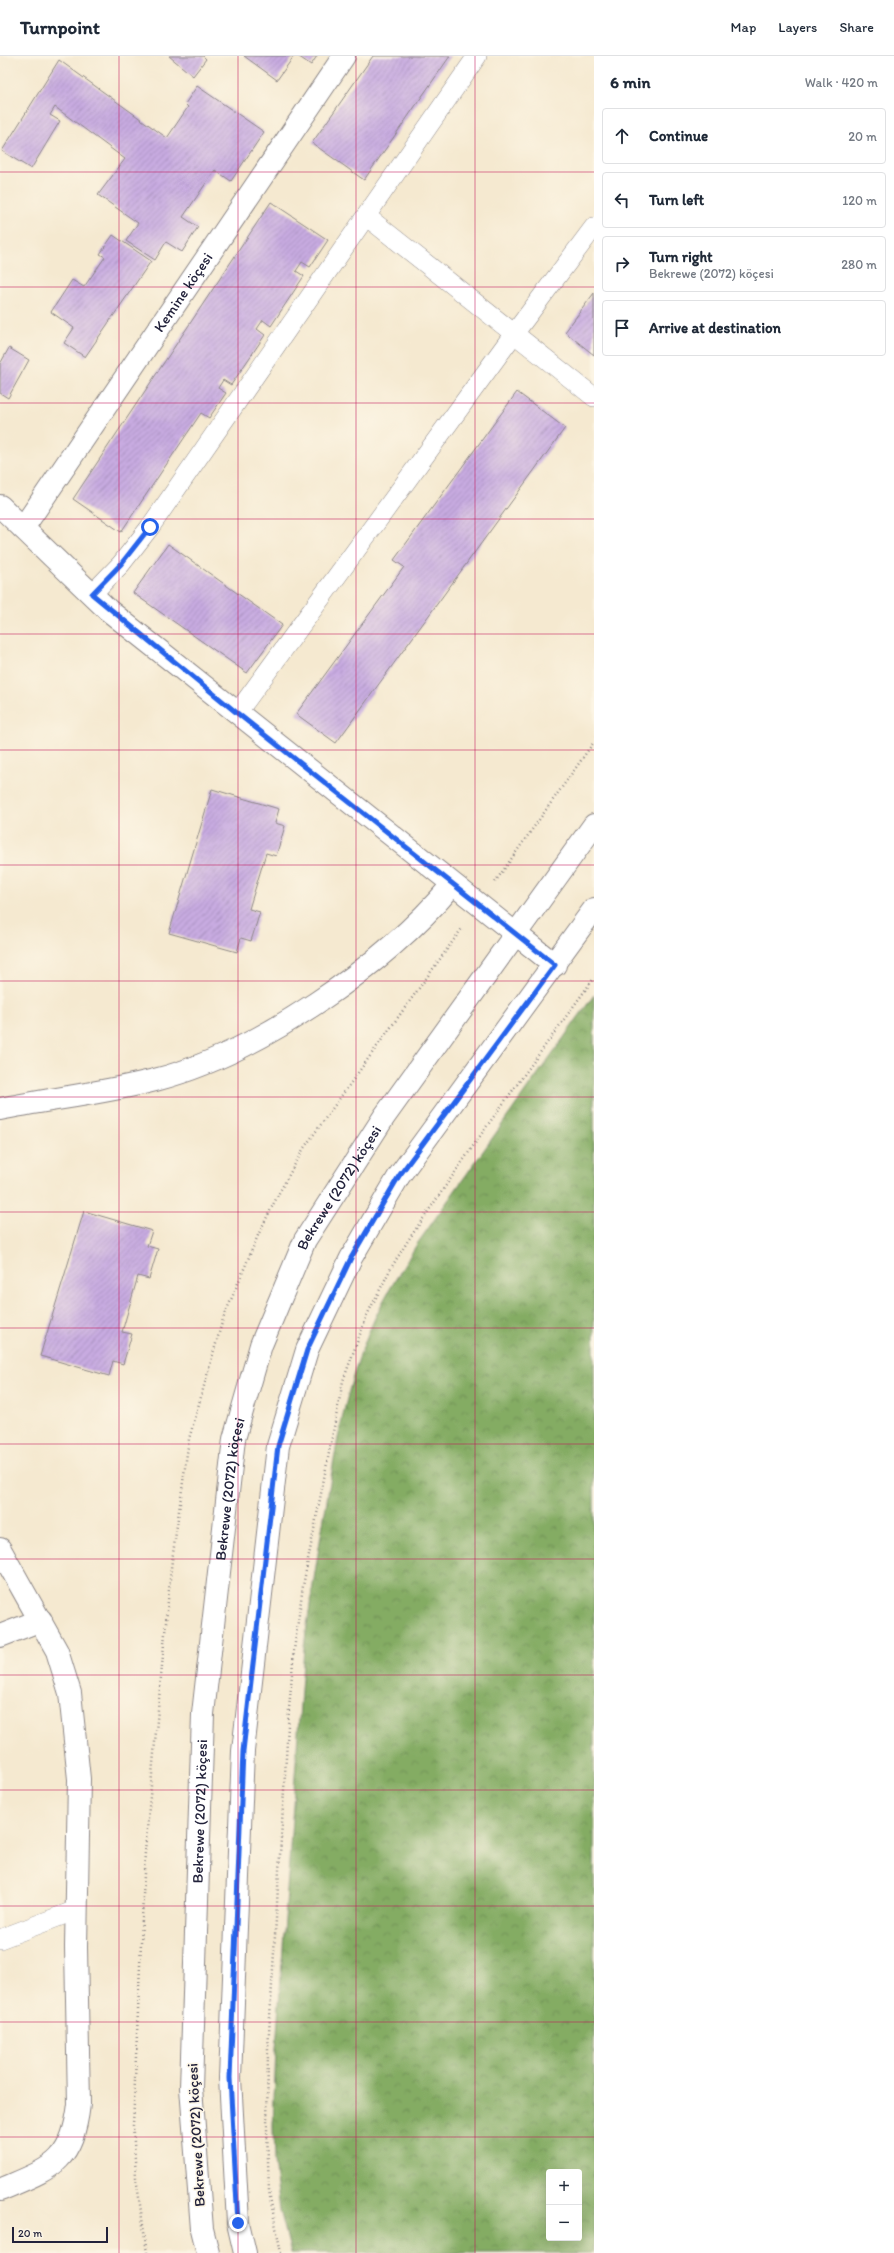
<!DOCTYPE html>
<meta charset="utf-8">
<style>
body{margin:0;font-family:Itim,sans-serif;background:#f2f2f3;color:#1f2937}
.controls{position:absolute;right:12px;bottom:12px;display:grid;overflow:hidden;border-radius:4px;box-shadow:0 4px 16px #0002}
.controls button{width:36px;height:36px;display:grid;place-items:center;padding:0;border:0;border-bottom:1px solid #e0e1e3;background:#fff;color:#1f2937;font:20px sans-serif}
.scale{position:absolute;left:12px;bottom:10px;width:96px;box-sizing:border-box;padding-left:4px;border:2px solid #22223b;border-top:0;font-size:11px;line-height:14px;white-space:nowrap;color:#22223b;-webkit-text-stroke:3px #fcf5e5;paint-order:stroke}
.stop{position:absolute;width:12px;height:12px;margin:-9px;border:3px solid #2563eb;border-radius:50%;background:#fff}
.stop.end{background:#2563eb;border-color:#fff;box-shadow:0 1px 4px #0008}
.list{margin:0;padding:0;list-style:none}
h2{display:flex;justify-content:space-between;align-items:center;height:52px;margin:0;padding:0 16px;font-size:17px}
h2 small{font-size:13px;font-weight:400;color:#747a83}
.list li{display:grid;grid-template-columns:26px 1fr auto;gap:12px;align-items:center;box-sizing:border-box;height:56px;margin:0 8px 8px;padding:0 8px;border:1px solid #e0e1e3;border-radius:4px}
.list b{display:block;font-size:15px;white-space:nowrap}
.list p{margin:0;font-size:13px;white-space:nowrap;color:#747a83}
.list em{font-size:13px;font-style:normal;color:#747a83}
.icon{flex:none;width:22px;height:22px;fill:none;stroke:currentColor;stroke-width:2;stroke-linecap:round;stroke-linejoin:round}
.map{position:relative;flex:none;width:594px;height:2197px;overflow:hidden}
header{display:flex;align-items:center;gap:24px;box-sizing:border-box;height:56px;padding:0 20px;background:#fff;border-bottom:1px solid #e0e1e3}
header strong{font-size:19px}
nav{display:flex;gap:22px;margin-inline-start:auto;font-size:14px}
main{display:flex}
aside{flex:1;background:#fff}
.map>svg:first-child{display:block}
</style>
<header>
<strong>Turnpoint</strong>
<nav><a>Map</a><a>Layers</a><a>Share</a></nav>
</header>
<main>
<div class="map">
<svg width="594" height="2197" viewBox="0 0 594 2197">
<defs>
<pattern id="forest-crowns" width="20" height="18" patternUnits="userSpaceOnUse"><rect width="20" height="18" fill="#84ac64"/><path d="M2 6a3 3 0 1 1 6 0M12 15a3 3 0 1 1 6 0" fill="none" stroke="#6c8c54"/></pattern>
<pattern id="building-hatch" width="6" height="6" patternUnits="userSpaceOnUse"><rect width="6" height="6" fill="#c8abe1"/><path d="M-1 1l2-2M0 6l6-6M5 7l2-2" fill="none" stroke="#a28bb8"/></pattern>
</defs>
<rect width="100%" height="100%" fill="#fcf5e5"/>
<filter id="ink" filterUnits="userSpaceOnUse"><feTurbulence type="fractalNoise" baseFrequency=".025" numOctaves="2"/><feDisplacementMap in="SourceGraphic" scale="8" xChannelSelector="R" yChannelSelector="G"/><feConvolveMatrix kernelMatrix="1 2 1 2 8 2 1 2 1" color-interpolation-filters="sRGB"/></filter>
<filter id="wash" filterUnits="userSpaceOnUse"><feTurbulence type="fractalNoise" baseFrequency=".012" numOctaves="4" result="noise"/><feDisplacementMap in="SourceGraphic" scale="16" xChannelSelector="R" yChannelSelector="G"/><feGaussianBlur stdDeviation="0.9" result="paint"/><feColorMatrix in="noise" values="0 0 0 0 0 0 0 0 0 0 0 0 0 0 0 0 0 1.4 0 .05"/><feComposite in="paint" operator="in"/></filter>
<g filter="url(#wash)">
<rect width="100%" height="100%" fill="#f5e9d0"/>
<path fill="url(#forest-crowns)" stroke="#536750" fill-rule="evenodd" d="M594,939v1258h-303l-11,-43 -6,-48 -1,-36 3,-78 28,-401c7,-51 15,-102 24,-153 10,-60 21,-120 47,-176 11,-25 28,-50 42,-74zM549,2116h30v66h-30z"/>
<g id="blocks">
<g fill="url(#building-hatch)">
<polygon points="169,0 203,0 206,3 193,20"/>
<polygon points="244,0 294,0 277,24"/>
<polygon points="298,0 317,0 311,9"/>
<polygon points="373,0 450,0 364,124 312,87"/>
<polygon points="59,4 167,82 188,51 185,48 197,30 264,76 231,125 215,114 183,161 198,171 182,196 166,186 155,204 126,185 138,167 98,139 125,103 55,51 50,59 60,65 31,113 2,95"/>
<polygon points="271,146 328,184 310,211 302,206 296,215 304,220 271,270 263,264 257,273 265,279 231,329 223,324 218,332 226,337 209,362 201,357 121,476 73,443"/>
<polygon points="113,179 151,205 85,301 64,287 74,272 51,256 72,224 84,231 105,201 100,198"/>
<polygon points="594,237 594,299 565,276"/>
<polygon points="9,292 29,304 8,342 0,337 0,308"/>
<polygon points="517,336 565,372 336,687 296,658 404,511 394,504"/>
<polygon points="168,488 282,569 247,617 133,537"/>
<polygon points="212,733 279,753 275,767 285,770 276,800 266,797 249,853 260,856 251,885 241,882 237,896 169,877"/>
<polygon points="84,1155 152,1175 147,1190 158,1193 149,1223 138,1220 122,1276 132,1278 123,1308 113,1305 109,1320 40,1300"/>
</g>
</g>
</g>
<g filter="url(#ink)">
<use href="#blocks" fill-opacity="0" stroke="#8c8686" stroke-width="1"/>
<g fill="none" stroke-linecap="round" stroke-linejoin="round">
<defs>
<g id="service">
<polyline points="366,160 477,0"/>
<polyline points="92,538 121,508 150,471 366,160 594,341"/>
<polyline points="237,657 513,279 594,171"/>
<polyline points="0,1883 76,1854"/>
</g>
<g id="minor">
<polyline points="0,450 108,554 555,909"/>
<path id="s1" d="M23,472l321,-472"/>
<path d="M0,1053c51,-10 104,-16 155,-29 102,-26 230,-115 297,-195"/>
<path d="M0,1493l57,102 13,42 9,86 -3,168 3,157c-7,60 -28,64 -79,86"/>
<polyline points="0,1580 41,1564"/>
</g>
<g id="secondary">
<path id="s2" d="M208,2197l-6,-24 -11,-141 12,-374 31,-275 27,-94 44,-105 79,-123 210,-292"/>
<polyline points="245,2197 238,2167 230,2022 243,1695 278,1390 307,1294 351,1202 399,1120 594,853"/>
</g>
</defs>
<use href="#service" stroke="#8c8686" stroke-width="20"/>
<use href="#minor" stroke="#8c8686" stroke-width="24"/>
<use href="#secondary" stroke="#8c8686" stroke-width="24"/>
<g stroke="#8c8686" stroke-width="2.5" stroke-dasharray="1 3" stroke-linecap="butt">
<polyline points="495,826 594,686"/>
<polyline points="147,2197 136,2121 133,2069 145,1795 171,1512 189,1383 223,1263 259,1177 279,1137 304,1092 463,871"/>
<polyline points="281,2197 269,2136 267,2073 268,1993 289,1653 294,1594 303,1530 343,1325 367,1259 391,1212 409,1183 487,1070 594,922"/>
</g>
<use href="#service" stroke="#fff" stroke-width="19"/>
<use href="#minor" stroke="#fff" stroke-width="22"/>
<use href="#secondary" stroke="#fff" stroke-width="22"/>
</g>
</g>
<g fill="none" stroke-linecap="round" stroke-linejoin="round" filter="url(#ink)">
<polyline stroke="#2563eb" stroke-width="5" points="150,471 121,508 92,538 237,657 555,909 399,1120 351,1202 307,1294 278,1390 243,1695 230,2022 238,2167"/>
</g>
<path fill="none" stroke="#c2185b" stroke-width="1" stroke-opacity="0.55" d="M119,0v2197M238,0v2197M356,0v2197M475,0v2197M0,116h594M0,231h594M0,347h594M0,463h594M0,578h594M0,694h594M0,809h594M0,925h594M0,1041h594M0,1156h594M0,1272h594M0,1388h594M0,1503h594M0,1619h594M0,1734h594M0,1850h594M0,1966h594M0,2081h594"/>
<g text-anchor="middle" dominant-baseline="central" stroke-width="3" stroke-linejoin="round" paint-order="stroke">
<g font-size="15" fill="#22223b" stroke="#fcf5e5">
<text stroke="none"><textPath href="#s1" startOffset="285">Kemine köçesi</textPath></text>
<text stroke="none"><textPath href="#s2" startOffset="1091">Bekrewe (2072) köçesi</textPath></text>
<text stroke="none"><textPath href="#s2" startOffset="767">Bekrewe (2072) köçesi</textPath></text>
<text stroke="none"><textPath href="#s2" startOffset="443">Bekrewe (2072) köçesi</textPath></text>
<text transform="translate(196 2079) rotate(-93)">Bekrewe (2072) köçesi</text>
</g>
</g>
</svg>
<div class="controls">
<button>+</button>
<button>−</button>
</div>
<div class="scale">20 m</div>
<div class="stop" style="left:150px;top:471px"></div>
<div class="stop end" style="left:238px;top:2167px"></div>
</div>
<aside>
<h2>6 min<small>Walk · 420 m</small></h2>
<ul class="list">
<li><svg class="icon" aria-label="ahead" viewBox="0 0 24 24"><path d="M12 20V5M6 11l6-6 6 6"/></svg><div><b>Continue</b></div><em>20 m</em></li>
<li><svg class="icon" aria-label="left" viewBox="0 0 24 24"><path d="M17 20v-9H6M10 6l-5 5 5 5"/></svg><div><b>Turn left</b></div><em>120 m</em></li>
<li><svg class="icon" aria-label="right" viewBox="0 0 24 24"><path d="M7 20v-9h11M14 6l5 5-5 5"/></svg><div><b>Turn right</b><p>Bekrewe (2072) köçesi</p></div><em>280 m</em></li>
<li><svg class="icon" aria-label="arrive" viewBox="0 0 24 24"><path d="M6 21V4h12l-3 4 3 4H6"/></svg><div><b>Arrive at destination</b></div></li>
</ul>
</aside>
</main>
